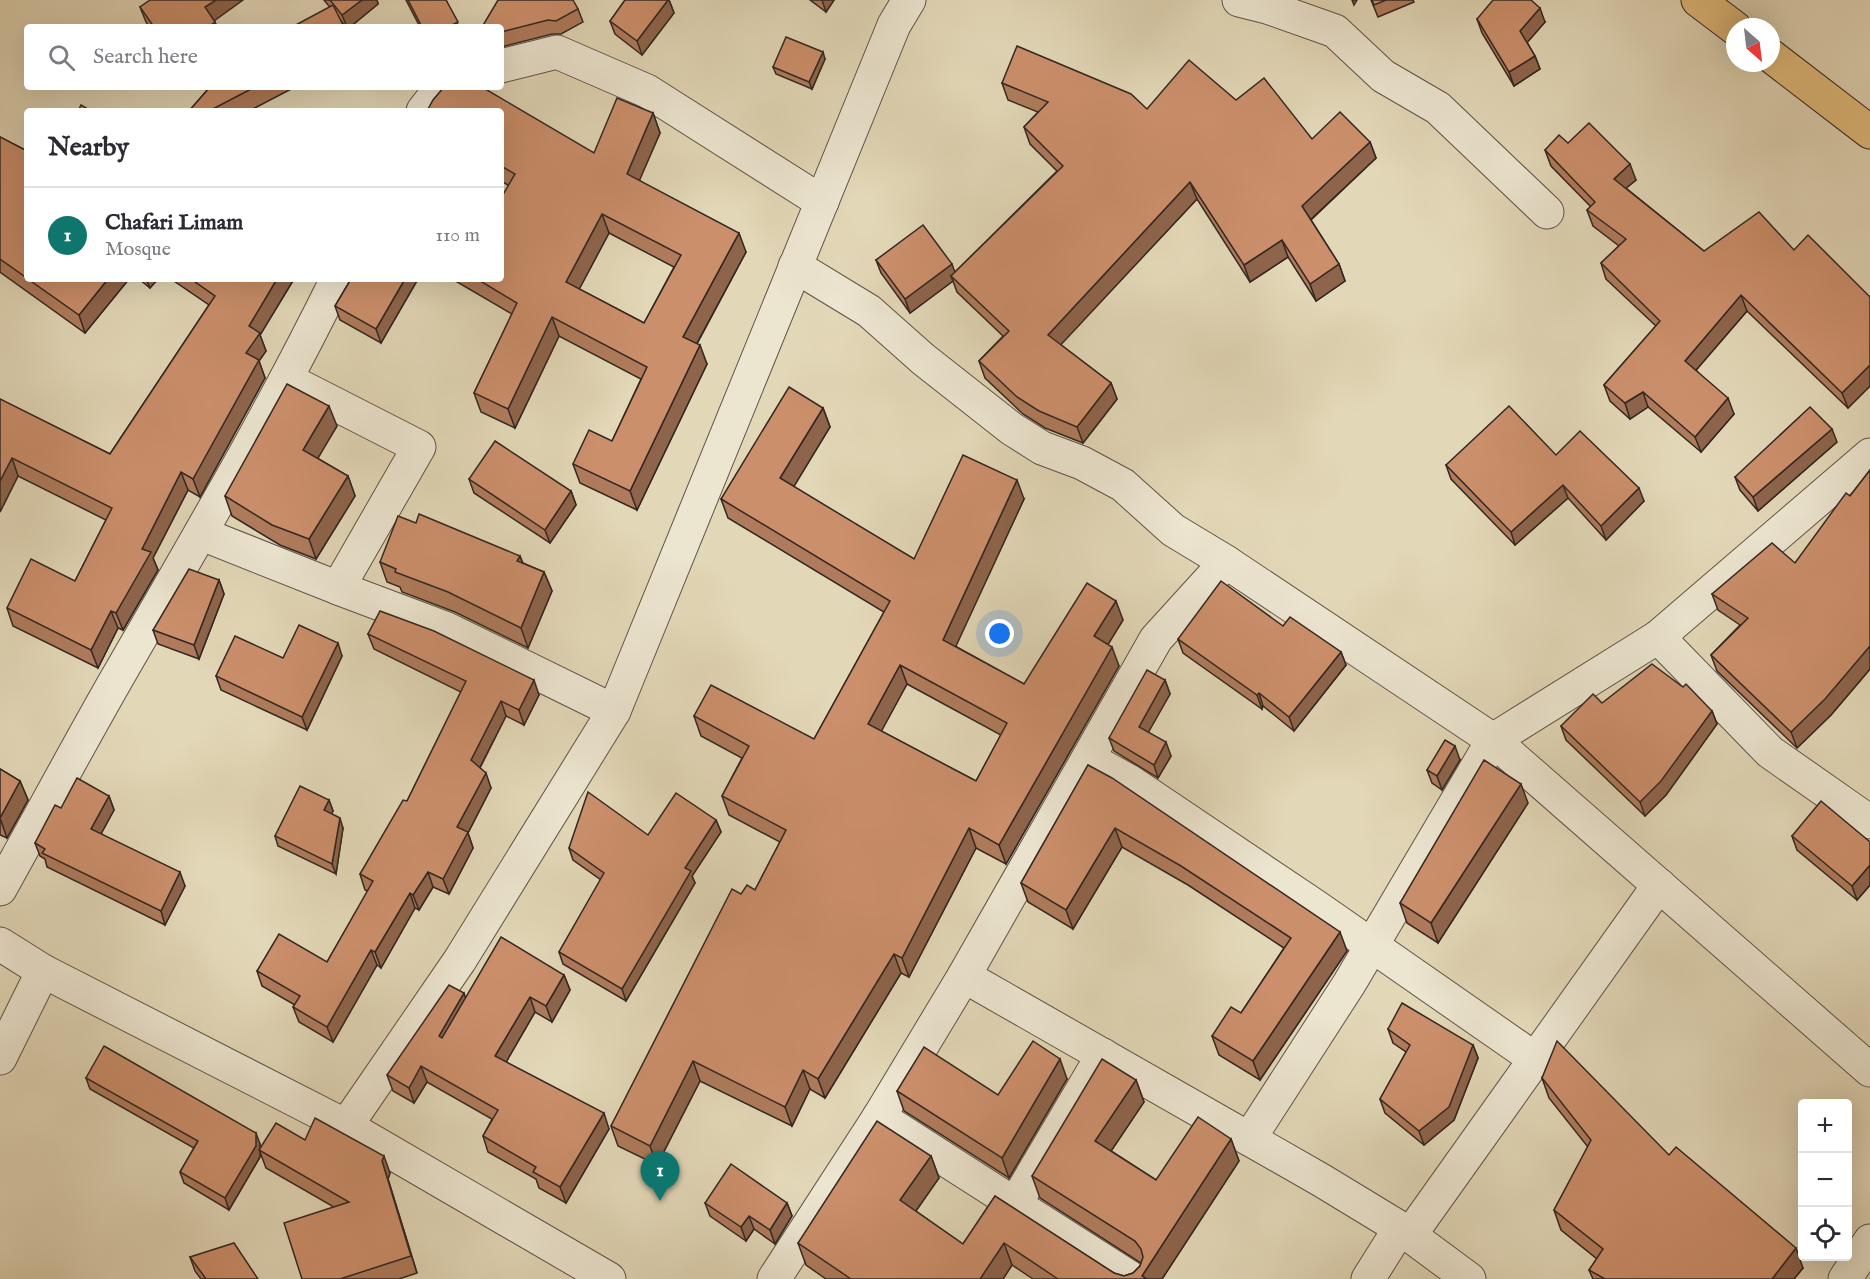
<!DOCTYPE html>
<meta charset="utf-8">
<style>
body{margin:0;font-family:"IM FELL English",serif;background:#f7f7f7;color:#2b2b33}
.controls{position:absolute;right:18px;bottom:18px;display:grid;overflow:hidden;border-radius:6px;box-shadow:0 6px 24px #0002}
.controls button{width:54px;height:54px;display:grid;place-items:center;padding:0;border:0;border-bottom:2px solid #e1e1e2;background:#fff;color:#2b2b33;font:30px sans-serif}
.compass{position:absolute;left:1726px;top:18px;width:54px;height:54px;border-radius:50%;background:#fff;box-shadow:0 6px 24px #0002;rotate:152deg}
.you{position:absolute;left:1000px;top:634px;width:21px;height:21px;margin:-15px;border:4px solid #fff;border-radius:50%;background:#1a73e8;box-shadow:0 0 0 9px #1a73e833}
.badge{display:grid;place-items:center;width:39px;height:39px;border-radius:50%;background:#0f766e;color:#fff;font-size:20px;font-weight:700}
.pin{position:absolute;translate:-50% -50px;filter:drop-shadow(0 2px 3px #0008)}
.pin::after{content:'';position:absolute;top:32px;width:21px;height:18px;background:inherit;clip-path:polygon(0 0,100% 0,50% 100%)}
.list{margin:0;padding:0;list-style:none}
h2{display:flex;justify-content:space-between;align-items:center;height:78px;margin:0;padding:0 24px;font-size:26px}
h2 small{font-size:20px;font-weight:400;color:#7c7c81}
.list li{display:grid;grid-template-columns:39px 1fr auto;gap:18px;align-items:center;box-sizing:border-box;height:96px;padding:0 24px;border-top:2px solid #e1e1e2}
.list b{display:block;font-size:22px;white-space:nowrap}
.list p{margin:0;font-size:20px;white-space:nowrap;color:#7c7c81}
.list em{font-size:20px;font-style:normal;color:#7c7c81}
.icon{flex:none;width:33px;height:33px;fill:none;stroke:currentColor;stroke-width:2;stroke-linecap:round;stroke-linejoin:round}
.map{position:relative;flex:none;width:1870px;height:1279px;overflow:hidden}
.search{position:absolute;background:#fff;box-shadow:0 6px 24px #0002;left:24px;top:24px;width:480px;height:66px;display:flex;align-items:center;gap:15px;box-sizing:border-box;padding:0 21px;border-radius:6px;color:#7c7c81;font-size:22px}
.panel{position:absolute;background:#fff;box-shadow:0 6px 24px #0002;left:24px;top:108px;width:480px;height:174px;border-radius:6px}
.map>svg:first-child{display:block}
</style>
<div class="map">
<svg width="1870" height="1279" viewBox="0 0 1870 1279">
<rect width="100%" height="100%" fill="#e2d7b7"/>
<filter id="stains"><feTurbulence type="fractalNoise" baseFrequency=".00333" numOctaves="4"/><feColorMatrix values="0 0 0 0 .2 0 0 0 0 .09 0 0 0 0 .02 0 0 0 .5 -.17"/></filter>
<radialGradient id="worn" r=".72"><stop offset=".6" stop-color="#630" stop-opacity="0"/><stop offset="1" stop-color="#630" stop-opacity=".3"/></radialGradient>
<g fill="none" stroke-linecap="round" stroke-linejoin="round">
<defs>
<g id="minor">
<polyline points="1239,0 1267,7 1335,31 1383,76 1438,108 1547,212"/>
<polyline points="501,66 557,52 647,91 822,202"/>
<polyline points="423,111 437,93 446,87"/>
<polyline points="795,266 869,311 923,359 1012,429 1042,448 1082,463 1123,485 1173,530 1226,562"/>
<polyline points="202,534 338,588 419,447 286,379"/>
<polyline points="338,588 447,629 614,711"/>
<polyline points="1658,637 1770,752 1870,822"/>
<polyline points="1089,759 1129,781 1315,906 1535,1059"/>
<path d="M0,889c39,-70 77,-141 117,-211 76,-132 153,-262 220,-399"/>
<polyline points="0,944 43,971 346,1126 609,1279"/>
<polyline points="964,976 1321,1180 1400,1228 1469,1279"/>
<polyline points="0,1058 43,971"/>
<polyline points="879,1117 1132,1279"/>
<polyline points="346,1126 460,960 614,711 894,25 909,0"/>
<polyline points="1249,1139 1349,984 1493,740 1658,637 1870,455"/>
<polyline points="1015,1204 1103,1055"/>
<polyline points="1410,1235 1659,885"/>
<polyline points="774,1279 879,1117 964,976 1156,639 1226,562 1493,740 1870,1070"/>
<polyline points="1368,1279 1400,1228"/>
<polyline points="1845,1279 1870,1241"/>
</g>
<g id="major">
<polyline points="1698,0 1735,28"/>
<polyline points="1771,56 1870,132"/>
</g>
</defs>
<use href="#minor" stroke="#5f5347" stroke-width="35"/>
<use href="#major" stroke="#332722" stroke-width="35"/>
<use href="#minor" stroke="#ece5d0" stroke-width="33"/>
<use href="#major" stroke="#e1bc7c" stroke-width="33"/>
</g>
<g fill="#af7b5c" stroke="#332722" stroke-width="1.5" fill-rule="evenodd">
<polygon points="324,0 377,0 378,4 350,27 346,27"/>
<polygon points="406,0 446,0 459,27 420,27"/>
<polygon points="625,0 669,0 674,13 642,55 615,34 610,21"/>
<polygon points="810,0 834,0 826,12"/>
<polygon points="1371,0 1413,0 1414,2 1378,17"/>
<polygon points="140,7 214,20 217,27 149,27 146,22"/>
<polygon points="578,9 583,22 561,34 552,34 501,47 501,27"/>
<polygon points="1477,19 1545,22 1527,42 1535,56 1540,69 1514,86 1482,33"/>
<polygon points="825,59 812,89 776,74 773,67"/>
<polygon points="1002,83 1147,109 1236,100 1312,139 1370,142 1376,158 1311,220 1339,264 1345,281 1316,301 1288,257 1250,282 1197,199 1060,344 1111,383 1117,399 1083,443 1045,428 1023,414 985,378 979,361 1003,336 957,292 953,281 910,313 881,273 876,260 955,272 1057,171 1030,144 1024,127 1038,112 1008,100"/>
<polygon points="210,87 295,87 249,111 189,111"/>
<path d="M501,111l93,42 59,-40 7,20 -21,47 107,72 -49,92 10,20 -70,146 -57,-27 -7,-19 39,-23 29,-62 -82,-43 -44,92 -34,-16 -7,-19 38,-79 -60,-35h49l7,-94 -7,-4zM609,233l65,34 -30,56 -65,-34z"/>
<polygon points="0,137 27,151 27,279 129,279 85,333 0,272"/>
<polygon points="1568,143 1636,180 1626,188 1704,251 1794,250 1870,297 1870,386 1848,408 1747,311 1696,370 1734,414 1701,452 1648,407 1630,419 1610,401 1604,385 1656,326 1606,279 1601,263 1619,246 1593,226 1587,210 1591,207 1551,166 1545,150"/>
<polygon points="139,279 158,279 150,288"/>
<polygon points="171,279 294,279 260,335 266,351 259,361 265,378 200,497 188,490 153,558 158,570 123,630 118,628 98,668 13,626 7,608 75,581 106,520 18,476 0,512 0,399 110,454 209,305"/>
<polygon points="351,279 418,279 381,343 340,320 335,306"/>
<path d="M823,408l7,19 -37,60 121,72 110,-60 -69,147 69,38 99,-64 -15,24 11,22 -113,198 -30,-16 -67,129 -8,-4 -76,125 -15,-9 -18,37 -92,-45 -43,84 -39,-19 -7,-20 130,-232 14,-4 25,-48 -51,-27 -7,-19 20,-38 -41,-22 -7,-20 120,23 70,-127 -156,-94 -7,-19zM907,684l94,51 -25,46 -95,-50z"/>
<polygon points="337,426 317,458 348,476 355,496 316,559 280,545 232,516 225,496"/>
<polygon points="1837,442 1758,511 1740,490 1735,477"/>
<polygon points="1556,455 1644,501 1606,540 1568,498 1515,545 1451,479 1446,465"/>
<polygon points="1870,470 1870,669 1831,715 1797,748 1717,671 1711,655 1740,625 1718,610 1712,594 1795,563 1850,496"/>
<polygon points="469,479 571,491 576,505 550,543 474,493"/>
<polygon points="416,523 520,556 523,563 544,572 552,591 528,648 455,612 402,592 400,587 387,582 380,562"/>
<polygon points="219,580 224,594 199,659 158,644 153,630"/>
<polygon points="368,634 539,695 524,725 506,716 480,768 491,788 468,833 473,848 449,894 433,887 419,910 415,908 381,968 377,965 333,1042 299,1022 293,1007 295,1005 262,986 257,971 327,962 368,891 365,890 360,874 407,801 461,692 374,649"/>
<polygon points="1178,639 1341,652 1346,665 1294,731 1263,706 1262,709 1183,653"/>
<polygon points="342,656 307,730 221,690 216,676 283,658"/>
<polygon points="1165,680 1170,694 1148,732 1171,756 1158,778 1114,751 1109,738"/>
<polygon points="1602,703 1712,711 1717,724 1666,795 1645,816 1566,740 1561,726"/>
<polygon points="1460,760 1442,790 1432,783 1427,770"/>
<polygon points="1088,765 1347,951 1260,1080 1219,1055 1212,1036 1241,1013 1284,948 1188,885 1122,847 1073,929 1028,902 1021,883"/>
<polygon points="0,769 20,781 28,800 7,838 0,835"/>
<polygon points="109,796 114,810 101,834 185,886 165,925 47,867 45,859 40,856 35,843 61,808"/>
<polygon points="329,800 333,811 331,814 343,828 336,874 278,846 275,836"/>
<polygon points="1528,803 1438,943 1407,923 1400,903"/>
<polygon points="716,820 721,832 692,876 695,883 626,1001 563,964 559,952 601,880 573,860 569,848 648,835"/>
<polygon points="1792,836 1870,842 1870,885 1857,900 1797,850"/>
<polygon points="564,975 570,990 552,1022 535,1012 506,1062 609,1129 566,1203 539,1188 536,1179 488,1152 483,1136 492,1119 427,1082 414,1103 393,1091 387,1075 465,997"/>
<polygon points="1388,1029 1473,1045 1478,1058 1454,1120 1424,1145 1385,1113 1380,1099 1406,1052 1393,1043"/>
<polygon points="86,1078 260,1144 260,1150 305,1140 390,1173 388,1179 417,1273 399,1279 302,1279 334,1207 266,1168 260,1152 260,1157 229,1210 184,1183 180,1172 194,1148 90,1089"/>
<polygon points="1542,1078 1669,1155 1803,1268 1794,1279 1593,1279 1589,1270 1597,1259 1561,1230 1554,1210 1588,1147 1549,1098"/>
<polygon points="1067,1079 1009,1178 904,1111 897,1091 998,1095"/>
<polygon points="1136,1080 1144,1102 1111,1151 1156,1180 1231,1139 1239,1161 1162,1279 1033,1279 1012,1265 1003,1279 826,1279 806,1265 798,1243 931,1156 939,1178 916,1211 963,1244 995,1196 1114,1273 1124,1276 1133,1273 1140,1266 1141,1263 1040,1198 1032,1176"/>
<polygon points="705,1203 787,1203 792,1216 775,1244 754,1229 746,1241 710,1216"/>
<polygon points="190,1257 258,1279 201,1279 195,1271"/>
</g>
<g fill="#8e644b" stroke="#332722" stroke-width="1.5">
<polygon points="216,0 243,0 211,23 205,7"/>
<polygon points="362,0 377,0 378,4 350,27 347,27 342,15"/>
<polygon points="668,0 669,0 674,13 642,55 637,41"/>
<polygon points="822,0 834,0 826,12"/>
<polygon points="1352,0 1357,0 1354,5"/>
<polygon points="1540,8 1545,22 1525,45 1520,31"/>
<polygon points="215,22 217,27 208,27"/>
<polygon points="823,52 825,59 812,89 809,82"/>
<polygon points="1535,56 1540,69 1514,86 1509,72"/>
<polygon points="653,113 660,133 634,193 627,174"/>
<polygon points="1370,142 1376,158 1308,222 1302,206"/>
<polygon points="1630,164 1636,180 1619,194 1614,179"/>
<polygon points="1190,182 1197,199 1054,352 1048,335"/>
<polygon points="602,214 609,233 573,301 566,282"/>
<polygon points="739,233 746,252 690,356 683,337"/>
<polygon points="1282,240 1288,257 1250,282 1244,265"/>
<polygon points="952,264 957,278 951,276 953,281 910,313 905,299"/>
<polygon points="1339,264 1345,281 1316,301 1310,284"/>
<polygon points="108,279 129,279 85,333 79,315"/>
<polygon points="146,279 158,279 150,288"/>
<polygon points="277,279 294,279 260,335 266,351 259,361 265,378 200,497 193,479 246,353 249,326"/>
<polygon points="405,279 418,279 381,343 376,329"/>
<polygon points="1741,295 1747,311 1691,376 1685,361"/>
<polygon points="552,317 559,336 515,428 508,409"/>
<polygon points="700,345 707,364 637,510 630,491"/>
<polygon points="1870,365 1870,386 1848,408 1842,393"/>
<polygon points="1111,383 1117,399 1083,443 1077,427"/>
<polygon points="1643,392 1648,407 1630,419 1625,403"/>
<polygon points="1728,398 1734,414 1701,452 1695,437"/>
<polygon points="329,406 337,426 311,470 303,450"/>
<polygon points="823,408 830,427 787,498 780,478"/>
<polygon points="1832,429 1837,442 1758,511 1753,497"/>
<polygon points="12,458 18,476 0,512 0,481"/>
<polygon points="181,472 188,490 153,558 158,570 123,630 116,613 142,549"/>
<polygon points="348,476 355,496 316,559 309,539"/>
<polygon points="1017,480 1024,499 950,659 943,640"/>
<polygon points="1563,485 1568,498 1515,545 1511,532"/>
<polygon points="1639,488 1644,501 1606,540 1601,526"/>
<polygon points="571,491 576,505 550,543 545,530"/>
<polygon points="520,556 527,576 517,561"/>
<polygon points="544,572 552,591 528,648 521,628"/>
<polygon points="219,580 224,594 199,659 194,645"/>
<polygon points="1116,601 1123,620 1101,656 1094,636"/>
<polygon points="111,611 118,628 98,668 91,650"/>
<polygon points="338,643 342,656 307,730 302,717"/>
<polygon points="1870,646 1870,669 1831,715 1797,748 1791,732"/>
<polygon points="1112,647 1119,666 1006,864 999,845"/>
<polygon points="1341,652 1346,665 1294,731 1289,717"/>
<polygon points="900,665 907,684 875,743 868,724"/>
<polygon points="534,680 539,695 524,725 519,710"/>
<polygon points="1165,680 1170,694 1144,740 1139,727"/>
<polygon points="1259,693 1263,706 1262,709 1257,695"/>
<polygon points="501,701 506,716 476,775 471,760"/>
<polygon points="1712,711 1717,724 1666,795 1645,816 1640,802"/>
<polygon points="1166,742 1171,756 1158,778 1154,765"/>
<polygon points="1455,746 1460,760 1442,790 1437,776"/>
<polygon points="486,773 491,788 468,833 473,848 449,894 443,879 457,827"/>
<polygon points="20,781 28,800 7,838 0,818"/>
<polygon points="1521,784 1528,803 1438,943 1431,923"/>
<polygon points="109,796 114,810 96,843 91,829"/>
<polygon points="329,800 333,811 328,821 324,810"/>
<polygon points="340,818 343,828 336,874 332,864"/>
<polygon points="716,820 721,832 692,876 695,883 626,1001 622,989 685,868"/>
<polygon points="969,828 976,848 909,977 902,958"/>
<polygon points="1115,828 1122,847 1073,929 1066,910"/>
<polygon points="1870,865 1870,885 1857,900 1852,886"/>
<polygon points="180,872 185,886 165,925 161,911"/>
<polygon points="428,872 433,887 419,910 413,895"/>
<polygon points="410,893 415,908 381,968 375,952"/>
<polygon points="1340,932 1347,951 1260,1080 1253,1061"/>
<polygon points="371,950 377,965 333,1042 327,1027"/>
<polygon points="894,954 901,973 825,1098 818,1079"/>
<polygon points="564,975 570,990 552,1022 546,1006"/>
<polygon points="464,993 469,1009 445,1052 439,1036"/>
<polygon points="530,997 535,1012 501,1071 495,1056"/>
<polygon points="1473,1045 1478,1058 1454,1120 1424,1145 1419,1131"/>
<polygon points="1060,1059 1067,1079 1009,1178 1002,1158"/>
<polygon points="693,1061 700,1081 657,1165 650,1146"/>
<polygon points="421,1066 427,1082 414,1103 409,1088"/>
<polygon points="803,1070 810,1089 792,1126 785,1107"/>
<polygon points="1136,1080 1144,1102 1103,1163 1095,1141"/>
<polygon points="604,1113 609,1129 566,1203 560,1187"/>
<polygon points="256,1133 260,1144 260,1157 229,1210 225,1198"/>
<polygon points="1231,1139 1239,1161 1162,1279 1143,1279 1142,1276"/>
<polygon points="384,1156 390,1173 388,1179 417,1273 382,1161"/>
<polygon points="931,1156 939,1178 908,1222 900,1200"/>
<polygon points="787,1203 792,1216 775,1244 770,1230"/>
<polygon points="749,1216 754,1229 746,1241 741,1227"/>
<polygon points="1004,1243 1012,1265 1003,1279 980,1279"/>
<polygon points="1796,1248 1803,1268 1794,1279 1772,1279"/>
</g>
<g fill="#cb8f6b" stroke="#332722" stroke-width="1.5" fill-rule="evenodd">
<polygon points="150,0 216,0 205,7 215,22 208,27 154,27 140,7"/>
<polygon points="330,0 362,0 342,15"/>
<polygon points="408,0 446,0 458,22 448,27 422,27"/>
<polygon points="498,0 573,0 578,9 556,21 548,20 501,32 501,27 482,27"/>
<polygon points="625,0 668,0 637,41 610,21"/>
<polygon points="1372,0 1386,0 1374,5"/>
<polygon points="1493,0 1531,0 1540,8 1520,31 1535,56 1509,72 1477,19"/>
<polygon points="333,5 344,27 292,27"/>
<polygon points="786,37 823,52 809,82 773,67"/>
<polygon points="1017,46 1131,94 1147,109 1189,60 1236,100 1264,78 1312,139 1340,112 1370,142 1302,206 1339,264 1310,284 1282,240 1244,265 1190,182 1048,335 1111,383 1077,427 1039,411 1017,397 979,361 1009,331 951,276 1063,166 1024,127 1048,102 1002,83"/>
<polygon points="210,87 255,87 209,111 189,111"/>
<path d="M444,87h38l112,66 23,-55 36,15 -26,61 112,59 -56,104 17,8 -70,146 -57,-27 16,-34 23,11 35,-74 -95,-50 -44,92 -34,-16 43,-90 -40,-24h24v-81l14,-24 -14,-8v-55h-74l6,-11zM602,214l79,41 -37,68 -78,-41z"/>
<polygon points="81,105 91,111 78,111"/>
<polygon points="1589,123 1630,164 1614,179 1704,251 1759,212 1794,250 1808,235 1870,297 1870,365 1842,393 1741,295 1685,361 1728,398 1695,437 1643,392 1625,403 1604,385 1660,321 1601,263 1626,239 1587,210 1595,202 1545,150 1559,135 1568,143"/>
<polygon points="0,137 27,151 27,278 0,259"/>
<polygon points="923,225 952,264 905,299 876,260"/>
<polygon points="28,279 108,279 79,315"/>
<polygon points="191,279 277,279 249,326 260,333 246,353 259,360 193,479 181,472 142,549 151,552 116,613 111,611 91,650 7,608 31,559 75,581 112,508 12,458 0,481 0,399 110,454 215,296"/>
<polygon points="351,279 405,279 376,329 335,306"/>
<polygon points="287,384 329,406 303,450 348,476 309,539 272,525 225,496"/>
<path d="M789,387l34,21 -43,70 134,81 49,-104 54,25 -74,160 81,44 63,-101 29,18 -22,35 18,11 -113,198 -30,-17 -67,130 -8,-4 -76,125 -15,-9 -18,37 -92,-46 -43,85 -39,-20 121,-237 9,5 6,-9 8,5 31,-60 -64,-34 27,-50 -55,-30 17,-31 103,54 76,-138 -169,-102zM900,665l107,58 -31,58 -108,-57z"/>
<polygon points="1509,406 1556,455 1580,431 1639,488 1601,526 1563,485 1511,532 1446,465"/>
<polygon points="1810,407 1832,429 1753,497 1735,477"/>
<polygon points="495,441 571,491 545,530 469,479"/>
<polygon points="1870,470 1870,646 1825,699 1791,732 1711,655 1748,618 1712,594 1772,543 1795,563 1846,493 1850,496"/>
<polygon points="419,514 520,556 517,561 544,572 521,628 448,592 395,572 396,569 380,562 398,516 416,523"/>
<polygon points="189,569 219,580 194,645 153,630"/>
<polygon points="1221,581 1283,626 1290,617 1341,652 1289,717 1259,693 1257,695 1178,639"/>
<polygon points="380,611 434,631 534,680 519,710 501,701 471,760 486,773 457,827 468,832 443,879 428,872 413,895 410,893 375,952 371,950 327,1027 293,1007 300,996 257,971 279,934 327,962 373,881 360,874 403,800 407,801 466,681 368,634"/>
<polygon points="299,625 338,643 302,717 216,676 235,636 283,658"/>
<polygon points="1652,664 1683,687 1686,684 1712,711 1661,781 1640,802 1561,726 1593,694 1602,703"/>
<polygon points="1147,670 1165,680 1139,727 1166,742 1154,765 1109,738"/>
<polygon points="1445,740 1455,746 1437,776 1427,770"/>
<polygon points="1484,760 1521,784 1431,923 1400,903"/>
<polygon points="1088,765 1112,778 1340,932 1253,1061 1212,1036 1231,1007 1241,1013 1291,938 1181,866 1115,828 1066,910 1021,883"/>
<polygon points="0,769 20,781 0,818"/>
<polygon points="77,778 109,796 91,829 180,872 161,911 42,853 45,849 35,843 55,805 61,808"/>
<polygon points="300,786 329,800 324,810 340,818 332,864 275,836"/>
<polygon points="588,792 648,835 676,793 716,820 685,868 691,871 622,989 559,952 604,873 569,848"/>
<polygon points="1821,801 1870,842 1870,865 1852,886 1792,836"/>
<polygon points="501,937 564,975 546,1006 530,997 495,1056 604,1113 560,1187 533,1172 536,1167 483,1136 498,1110 421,1066 409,1088 387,1075 449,985 464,993 439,1036 442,1038"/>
<polygon points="1402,1003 1473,1045 1449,1107 1419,1131 1380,1099 1410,1045 1388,1029"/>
<polygon points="1033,1041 1060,1059 1002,1158 897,1091 924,1047 998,1095"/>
<polygon points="1557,1041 1669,1155 1676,1147 1796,1248 1772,1279 1605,1279 1589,1270 1603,1249 1554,1210 1591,1140 1542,1078"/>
<polygon points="104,1046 256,1133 256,1146 225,1198 180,1172 198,1141 86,1078"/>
<polygon points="1102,1059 1136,1080 1095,1141 1156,1180 1198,1117 1231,1139 1142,1276 1147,1279 1058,1279 1004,1243 980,1279 851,1279 798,1243 877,1121 931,1156 900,1200 963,1244 995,1196 1114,1273 1124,1276 1133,1273 1140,1266 1143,1257 1141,1249 1135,1241 1032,1176"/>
<polygon points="315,1118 384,1156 382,1161 411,1256 340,1279 302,1279 284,1223 349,1202 259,1150 276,1123 305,1140"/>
<polygon points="731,1164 787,1203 770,1230 749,1216 741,1227 705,1203"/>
<polygon points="234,1243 258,1279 206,1279 190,1257"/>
</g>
<rect width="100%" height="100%" filter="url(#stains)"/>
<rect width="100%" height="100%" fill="url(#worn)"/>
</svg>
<div class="controls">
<button>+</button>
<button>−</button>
<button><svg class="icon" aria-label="locate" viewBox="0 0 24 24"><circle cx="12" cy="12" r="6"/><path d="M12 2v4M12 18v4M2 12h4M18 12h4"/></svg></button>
</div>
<svg class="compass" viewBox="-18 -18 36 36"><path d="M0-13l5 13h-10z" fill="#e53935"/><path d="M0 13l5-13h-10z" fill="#7c7c81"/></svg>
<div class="you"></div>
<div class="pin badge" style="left:660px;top:1201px">1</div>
<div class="search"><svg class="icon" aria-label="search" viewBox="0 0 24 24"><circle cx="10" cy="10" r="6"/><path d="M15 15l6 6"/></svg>Search here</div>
<section class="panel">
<h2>Nearby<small></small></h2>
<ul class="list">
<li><span class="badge">1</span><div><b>Chafari Limam</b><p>Mosque</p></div><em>110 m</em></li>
</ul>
</section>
</div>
